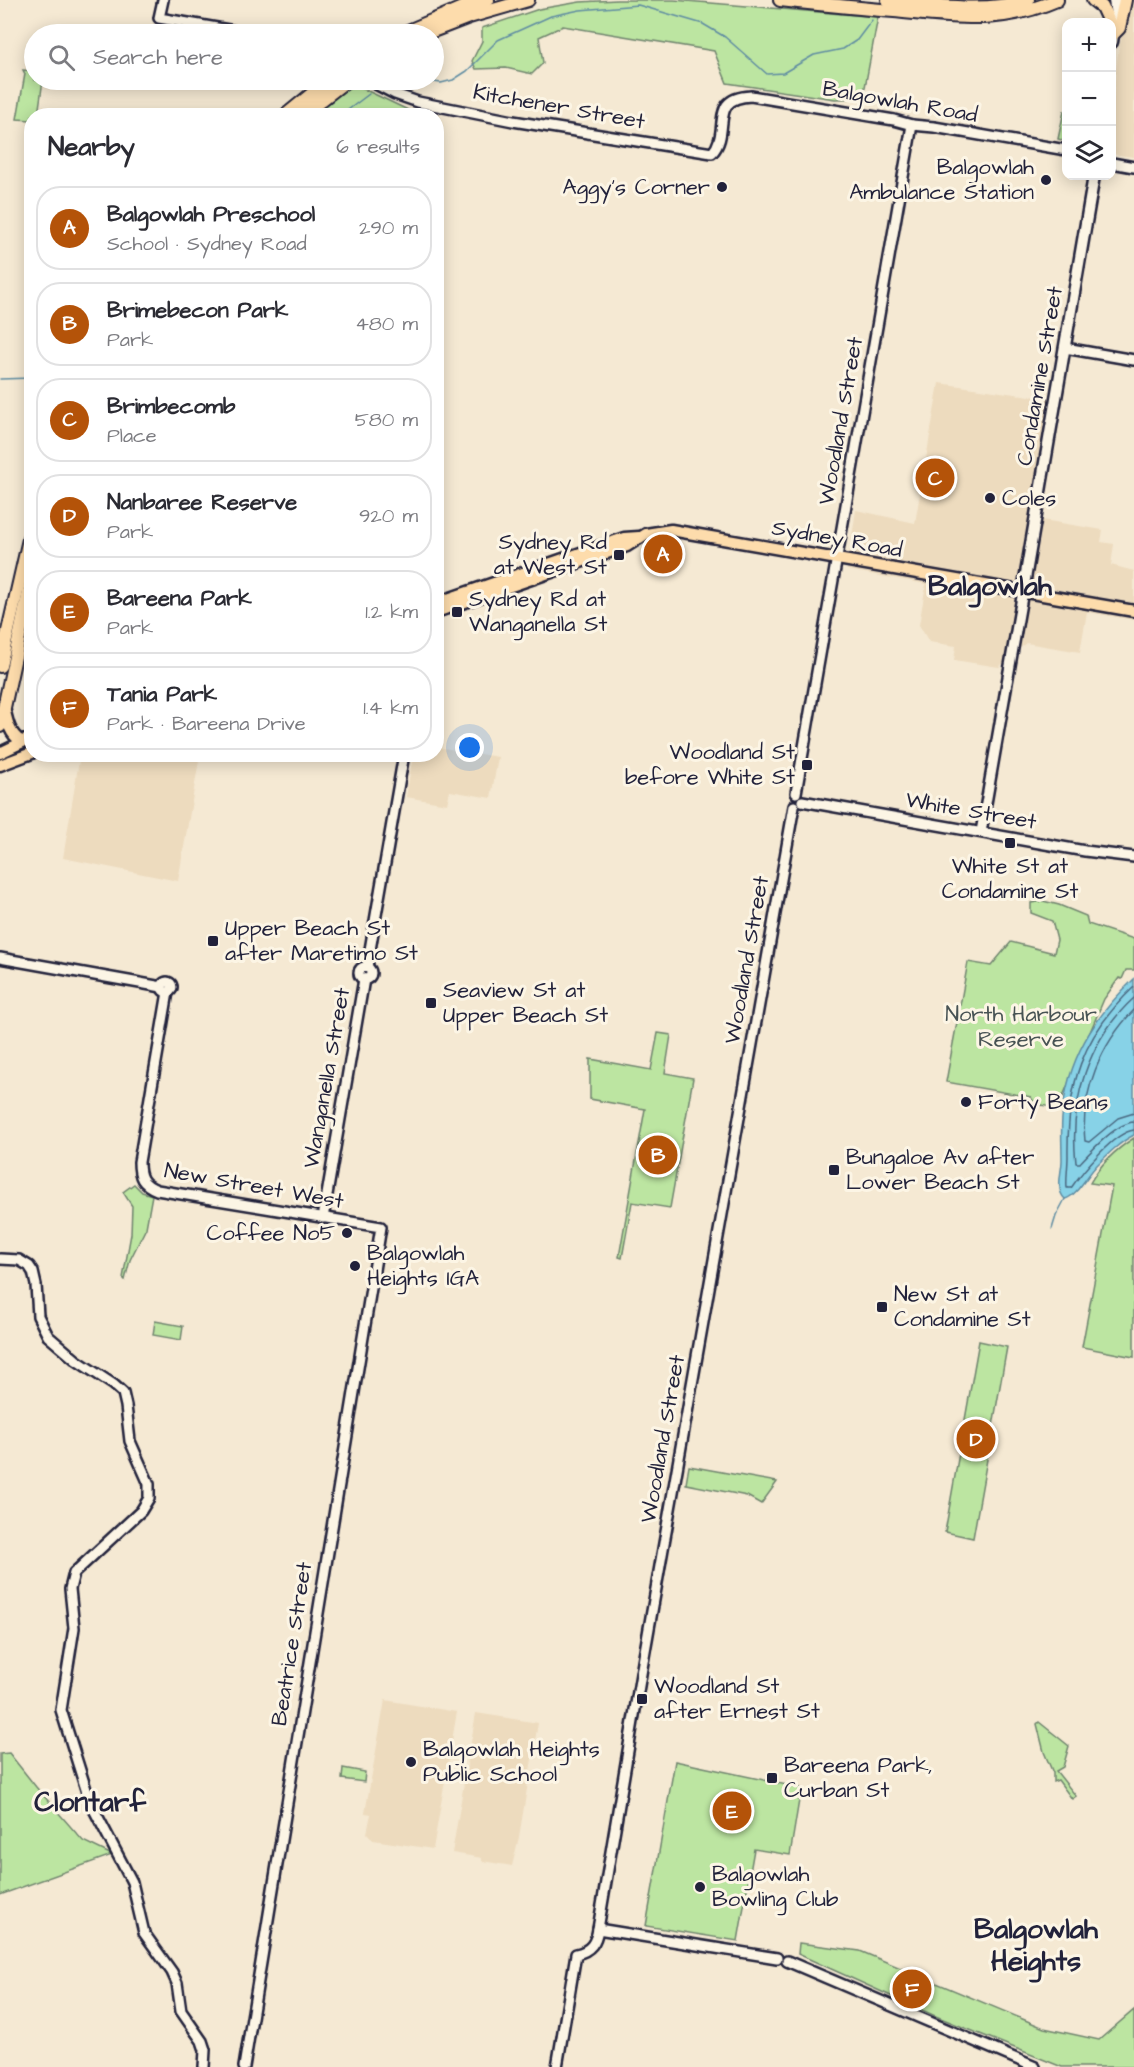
<!DOCTYPE html>
<meta charset="utf-8">
<style>
body{margin:0;font-family:"Architects Daughter",sans-serif;background:#f7f7f7;color:#2b2b33}
.controls{position:absolute;right:18px;top:18px;display:grid;overflow:hidden;border-radius:12px;box-shadow:0 3px 15px #0003}
.controls button{width:54px;height:54px;display:grid;place-items:center;padding:0;border:0;border-bottom:2px solid #e1e1e2;background:#fff;color:#2b2b33;font:30px sans-serif}
.you{position:absolute;left:470px;top:748px;width:21px;height:21px;margin:-15px;border:4px solid #fff;border-radius:50%;background:#1a73e8;box-shadow:0 0 0 9px #1a73e833}
.badge{display:grid;place-items:center;width:39px;height:39px;border-radius:50%;background:#b45309;color:#fff;font-size:20px;font-weight:700}
.pin{position:absolute;translate:-50% -50%;border:3px solid #fff;box-shadow:0 2px 6px #0006}
.list{margin:0;padding:0;list-style:none}
h2{display:flex;justify-content:space-between;align-items:center;height:78px;margin:0;padding:0 24px;font-size:26px}
h2 small{font-size:20px;font-weight:400;color:#7c7c81}
.list li{display:grid;grid-template-columns:39px 1fr auto;gap:18px;align-items:center;box-sizing:border-box;height:84px;margin:0 12px 12px;padding:0 12px;border:2px solid #e1e1e2;border-radius:24px}
.list b{display:block;font-size:22px;white-space:nowrap}
.list p{margin:0;font-size:20px;white-space:nowrap;color:#7c7c81}
.list em{font-size:20px;font-style:normal;color:#7c7c81}
.icon{flex:none;width:33px;height:33px;fill:none;stroke:currentColor;stroke-width:2;stroke-linecap:round;stroke-linejoin:round}
.map{position:relative;flex:none;width:1134px;height:2067px;overflow:hidden}
.search{position:absolute;background:#fff;box-shadow:0 3px 15px #0003;left:24px;top:24px;width:420px;height:66px;display:flex;align-items:center;gap:15px;box-sizing:border-box;padding:0 21px;border-radius:33px;color:#7c7c81;font-size:22px}
.panel{position:absolute;background:#fff;box-shadow:0 3px 15px #0003;left:24px;top:108px;width:420px;height:654px;border-radius:24px}
.map>svg:first-child{display:block}
</style>
<div class="map">
<svg width="1134" height="2067" viewBox="0 0 1134 2067">
<rect width="100%" height="100%" fill="#f5e9d3"/>
<filter id="ink" filterUnits="userSpaceOnUse"><feTurbulence type="fractalNoise" baseFrequency=".0167" numOctaves="2"/><feDisplacementMap in="SourceGraphic" scale="12" xChannelSelector="R" yChannelSelector="G"/><feConvolveMatrix kernelMatrix="1 2 1 2 8 2 1 2 1" color-interpolation-filters="sRGB"/></filter>
<g filter="url(#ink)">
<g fill="#eddbbe">
<polygon points="1130,0 1134,0 1134,157 1112,154 1112,109 1118,53"/>
<polygon points="939,383 1050,399 1031,518 1103,530 1101,542 1114,544 1111,565 1134,571 1134,620 1087,612 1080,652 1026,643 999,667 954,660 956,646 929,642 919,625 926,584 847,570 856,510 915,523"/>
<polygon points="437,747 498,757 491,798 450,791 447,804 406,797 413,755 436,754"/>
<polygon points="80,755 200,755 178,881 63,858"/>
<polygon points="385,1700 457,1712 433,1849 373,1840 367,1833 371,1814 365,1813"/>
<polygon points="476,1713 538,1723 519,1837 512,1866 482,1861 482,1858 452,1853"/>
</g>
<g fill="#bce5a1" stroke="#6f846e" stroke-width="1.5">
<polygon points="617,0 674,0 878,17 863,98 835,99 727,83 714,51 563,26 539,37 543,63 532,74 506,68 476,69 472,61 482,41 482,28 539,9 580,2"/>
<polygon points="23,70 34,71 34,80 43,80 38,115 32,116 31,120 17,119 25,74"/>
<polygon points="353,84 408,110 407,115 311,116"/>
<polygon points="1064,111 1066,112 1066,141 1058,139"/>
<polygon points="1043,901 1059,905 1086,916 1088,924 1134,939 1134,970 1126,970 1122,979 1119,978 1104,999 1058,1108 1035,1104 1031,1097 946,1082 968,962 991,966 1011,942 1054,953 1057,940 1052,921 1031,913 1031,903"/>
<polygon points="658,1033 671,1035 665,1073 693,1078 670,1208 632,1202 622,1258 619,1257 645,1109 590,1099 590,1059 651,1070"/>
<path d="M1134,1138v219l-52,-10 30,-161 -22,-3c11,-20 25,-33 44,-45z"/>
<polygon points="134,1184 142,1192 152,1195 146,1228 130,1260 125,1280 123,1278 131,1234 132,1206 123,1192"/>
<polygon points="155,1321 183,1326 181,1340 153,1335"/>
<polygon points="979,1341 1007,1347 973,1538 945,1532"/>
<polygon points="689,1466 777,1482 761,1504 747,1496 686,1484"/>
<polygon points="1039,1722 1069,1746 1063,1767 1056,1771 1076,1796 1072,1799 1058,1780 1053,1782 1053,1773 1044,1752 1037,1724"/>
<polygon points="9,1753 36,1787 83,1841 112,1855 0,1895 0,1754"/>
<polygon points="675,1761 801,1788 790,1855 754,1849 738,1941 646,1926"/>
<polygon points="343,1768 365,1772 364,1782 342,1779"/>
<polygon points="799,1943 860,1951 1044,2028 1099,2040 1134,2010 1134,2067 1062,2067 933,2015 798,1954"/>
</g>
<path fill="#87d2e7" stroke="#5f8ca2" stroke-width="1.5" d="M1134,979v156c-14,7 -26,19 -37,30 -9,9 -21,32 -32,34 -10,-9 -3,-27 -3,-39 0,-14 -1,-28 0,-42 5,-58 31,-100 72,-139z"/>
<g fill="none" stroke-linecap="round" stroke-linejoin="round">
<g stroke="#4a6880" stroke-width="1.5">
<path d="M1134,987c-53,50 -67,98 -66,169 0,11 -2,22 -1,32h4c11,-16 43,-56 63,-58"/>
<path d="M1134,998c-46,42 -65,103 -58,165h4c12,-13 36,-40 54,-41"/>
<path d="M1134,1010c-33,34 -54,83 -49,131l4,1 29,-24 16,-5"/>
</g>
<g stroke="#5f8ca2" stroke-width="1.5">
<polyline points="419,80 441,83 453,80 467,71 498,40 551,16 580,10 638,5 703,24 725,37 767,74 783,73 814,55 843,49 857,40 872,20"/>
<polyline points="340,116 369,94"/>
<polyline points="0,379 32,378"/>
<polyline points="1052,1229 1056,1216 1065,1199"/>
</g>
<defs>
<g id="tertiary">
<polyline points="163,0 159,18 252,34"/>
<path d="M368,80l27,14 23,8 95,19 199,32c20,-21 -5,-55 39,-57l143,24 18,5 22,2 132,23"/>
<polyline points="1112,163 1134,167"/>
<polyline points="1065,348 1134,360"/>
<polyline points="796,793 912,125"/>
<polyline points="802,801 1085,851 1134,857"/>
<polyline points="981,832 1023,591"/>
<polyline points="0,958 162,987"/>
<circle cx="365" cy="973" r="6"/>
<polyline points="367,967 404,754"/>
<circle cx="167" cy="987" r="5"/>
<path d="M168,992l-29,170c0,15 3,22 18,28l224,37 -137,840"/>
<polyline points="323,1218 364,979"/>
<polyline points="0,1259 19,1260 29,1266 33,1272 36,1285 38,1316 48,1336 76,1360 114,1385 123,1393 126,1406 130,1441 149,1484 149,1498 141,1511 74,1573 70,1589 74,1628 61,1710 90,1802 132,1882 144,1933 172,1972 177,1983 181,2011 202,2041 205,2050 204,2067"/>
<polyline points="598,1929 777,1958"/>
<polyline points="787,1961 1035,2067"/>
<path d="M557,2067l19,-113c15,-3 20,-12 22,-25l44,-261 152,-862"/>
</g>
<g id="secondary">
<polyline points="1112,42 1116,15 1114,0"/>
<polyline points="1023,591 1094,176"/>
</g>
<g id="primary">
<polyline points="436,603 624,538 639,537"/>
<polyline points="436,612 627,546 646,534 671,530 1134,611"/>
<path d="M4,707c3,13 5,27 17,34l7,-1"/>
<polyline points="0,753 27,740"/>
<polyline points="0,765 32,753"/>
</g>
<g id="trunk">
<path d="M780,0c38,4 76,8 114,11 61,6 105,14 163,-11"/>
<path d="M888,0c47,5 95,14 140,0"/>
<polyline points="1093,0 1102,7 1109,22"/>
<polyline points="401,34 462,8 488,0"/>
<polyline points="425,34 469,17 528,0"/>
<polyline points="1113,34 1119,28 1125,0"/>
<polyline points="285,116 329,80"/>
<polyline points="301,116 347,80"/>
<polyline points="0,666 32,526"/>
<polyline points="0,726 32,578"/>
</g>
</defs>
<use href="#tertiary" stroke="#22223b" stroke-width="14"/>
<use href="#secondary" stroke="#22223b" stroke-width="15"/>
<use href="#primary" stroke="#22223b" stroke-width="15"/>
<use href="#trunk" stroke="#22223b" stroke-width="16"/>
<use href="#tertiary" stroke="#fcf5e5" stroke-width="9"/>
<use href="#secondary" stroke="#fcf5e5" stroke-width="10"/>
<use href="#primary" stroke="#fddcac" stroke-width="10"/>
<use href="#trunk" stroke="#fddcac" stroke-width="12"/>
</g>
</g>
<g fill="#22223b" stroke="#fcf5e5" stroke-width="2">
<circle cx="1046" cy="180" r="6"/>
<circle cx="722" cy="187" r="6"/>
<circle cx="990" cy="498" r="6"/>
<rect x="613" y="549" width="12" height="12" rx="3"/>
<rect x="451" y="606" width="12" height="12" rx="3"/>
<rect x="801" y="759" width="12" height="12" rx="3"/>
<rect x="1004" y="837" width="12" height="12" rx="3"/>
<rect x="207" y="935" width="12" height="12" rx="3"/>
<rect x="425" y="997" width="12" height="12" rx="3"/>
<circle cx="966" cy="1102" r="6"/>
<rect x="828" y="1164" width="12" height="12" rx="3"/>
<circle cx="347" cy="1233" r="6"/>
<circle cx="355" cy="1266" r="6"/>
<rect x="876" y="1301" width="12" height="12" rx="3"/>
<rect x="636" y="1693" width="12" height="12" rx="3"/>
<circle cx="411" cy="1762" r="6"/>
<rect x="766" y="1772" width="12" height="12" rx="3"/>
<circle cx="700" cy="1887" r="6"/>
</g>
<g text-anchor="middle" dominant-baseline="central" stroke-width="6" stroke-linejoin="round" paint-order="stroke">
<g font-size="22" fill="#22223b" stroke="#fcf5e5">
<text transform="translate(900 102) rotate(10)">Balgowlah Road</text>
<text transform="translate(559 107) rotate(10)">Kitchener Street</text>
<text transform="translate(1040 376) rotate(-80)">Condamine Street</text>
<text transform="translate(841 421) rotate(-80)">Woodland Street</text>
<text transform="translate(837 539) rotate(10)">Sydney Road</text>
<text transform="translate(971 811) rotate(10)">White Street</text>
<text transform="translate(747 960) rotate(-80)">Woodland Street</text>
<text transform="translate(327 1078) rotate(-80)">Wanganella Street</text>
<text transform="translate(254 1186) rotate(10)">New Street West</text>
<text transform="translate(663 1439) rotate(-80)">Woodland Street</text>
<text transform="translate(292 1644) rotate(-81)">Beatrice Street</text>
</g>
<g font-size="22" fill="#22223b" stroke="#fcf5e5" text-anchor="start">
<text x="1034" y="167" text-anchor="end">Balgowlah<tspan x="1034" dy="25">Ambulance Station</tspan></text>
<text x="710" y="187" text-anchor="end">Aggy’s Corner</text>
<text x="1002" y="498">Coles</text>
<text x="607" y="542" text-anchor="end">Sydney Rd<tspan x="607" dy="25">at West St</tspan></text>
<text x="469" y="599">Sydney Rd at<tspan x="469" dy="25">Wanganella St</tspan></text>
<text x="795" y="752" text-anchor="end">Woodland St<tspan x="795" dy="25">before White St</tspan></text>
<text x="1010" y="866" text-anchor="middle">White St at<tspan x="1010" dy="25">Condamine St</tspan></text>
<text x="225" y="928">Upper Beach St<tspan x="225" dy="25">after Maretimo St</tspan></text>
<text x="443" y="990">Seaview St at<tspan x="443" dy="25">Upper Beach St</tspan></text>
<text x="978" y="1102">Forty Beans</text>
<text x="846" y="1157">Bungaloe Av after<tspan x="846" dy="25">Lower Beach St</tspan></text>
<text x="335" y="1233" text-anchor="end">Coffee No5</text>
<text x="367" y="1253">Balgowlah<tspan x="367" dy="25">Heights IGA</tspan></text>
<text x="894" y="1294">New St at<tspan x="894" dy="25">Condamine St</tspan></text>
<text x="654" y="1686">Woodland St<tspan x="654" dy="25">after Ernest St</tspan></text>
<text x="423" y="1749">Balgowlah Heights<tspan x="423" dy="25">Public School</tspan></text>
<text x="784" y="1765">Bareena Park,<tspan x="784" dy="25">Curban St</tspan></text>
<text x="712" y="1874">Balgowlah<tspan x="712" dy="25">Bowling Club</tspan></text>
</g>
<g font-size="22" fill="#485354" stroke="#fcf5e5">
<text x="1021" y="1014">North Harbour<tspan x="1021" dy="25">Reserve</tspan></text>
</g>
<g font-size="28" font-weight="bold" fill="#22223b" stroke="#fcf5e5">
<text x="990" y="586">Balgowlah</text>
<text x="90" y="1802">Clontarf</text>
<text x="1036" y="1929">Balgowlah<tspan x="1036" dy="32">Heights</tspan></text>
</g>
</g>
</svg>
<div class="controls">
<button>+</button>
<button>−</button>
<button><svg class="icon" aria-label="layers" viewBox="0 0 24 24"><path d="M12 4l9 5-9 5-9-5zM3 14l9 5 9-5"/></svg></button>
</div>
<div class="you"></div>
<div class="pin badge" style="left:663px;top:554px">A</div>
<div class="pin badge" style="left:658px;top:1155px">B</div>
<div class="pin badge" style="left:935px;top:478px">C</div>
<div class="pin badge" style="left:976px;top:1439px">D</div>
<div class="pin badge" style="left:732px;top:1811px">E</div>
<div class="pin badge" style="left:912px;top:1989px">F</div>
<div class="search"><svg class="icon" aria-label="search" viewBox="0 0 24 24"><circle cx="10" cy="10" r="6"/><path d="M15 15l6 6"/></svg>Search here</div>
<section class="panel">
<h2>Nearby<small>6 results</small></h2>
<ul class="list">
<li><span class="badge">A</span><div><b>Balgowlah Preschool</b><p>School · Sydney Road</p></div><em>290 m</em></li>
<li><span class="badge">B</span><div><b>Brimebecon Park</b><p>Park</p></div><em>480 m</em></li>
<li><span class="badge">C</span><div><b>Brimbecomb</b><p>Place</p></div><em>580 m</em></li>
<li><span class="badge">D</span><div><b>Nanbaree Reserve</b><p>Park</p></div><em>920 m</em></li>
<li><span class="badge">E</span><div><b>Bareena Park</b><p>Park</p></div><em>1.2 km</em></li>
<li><span class="badge">F</span><div><b>Tania Park</b><p>Park · Bareena Drive</p></div><em>1.4 km</em></li>
</ul>
</section>
</div>
